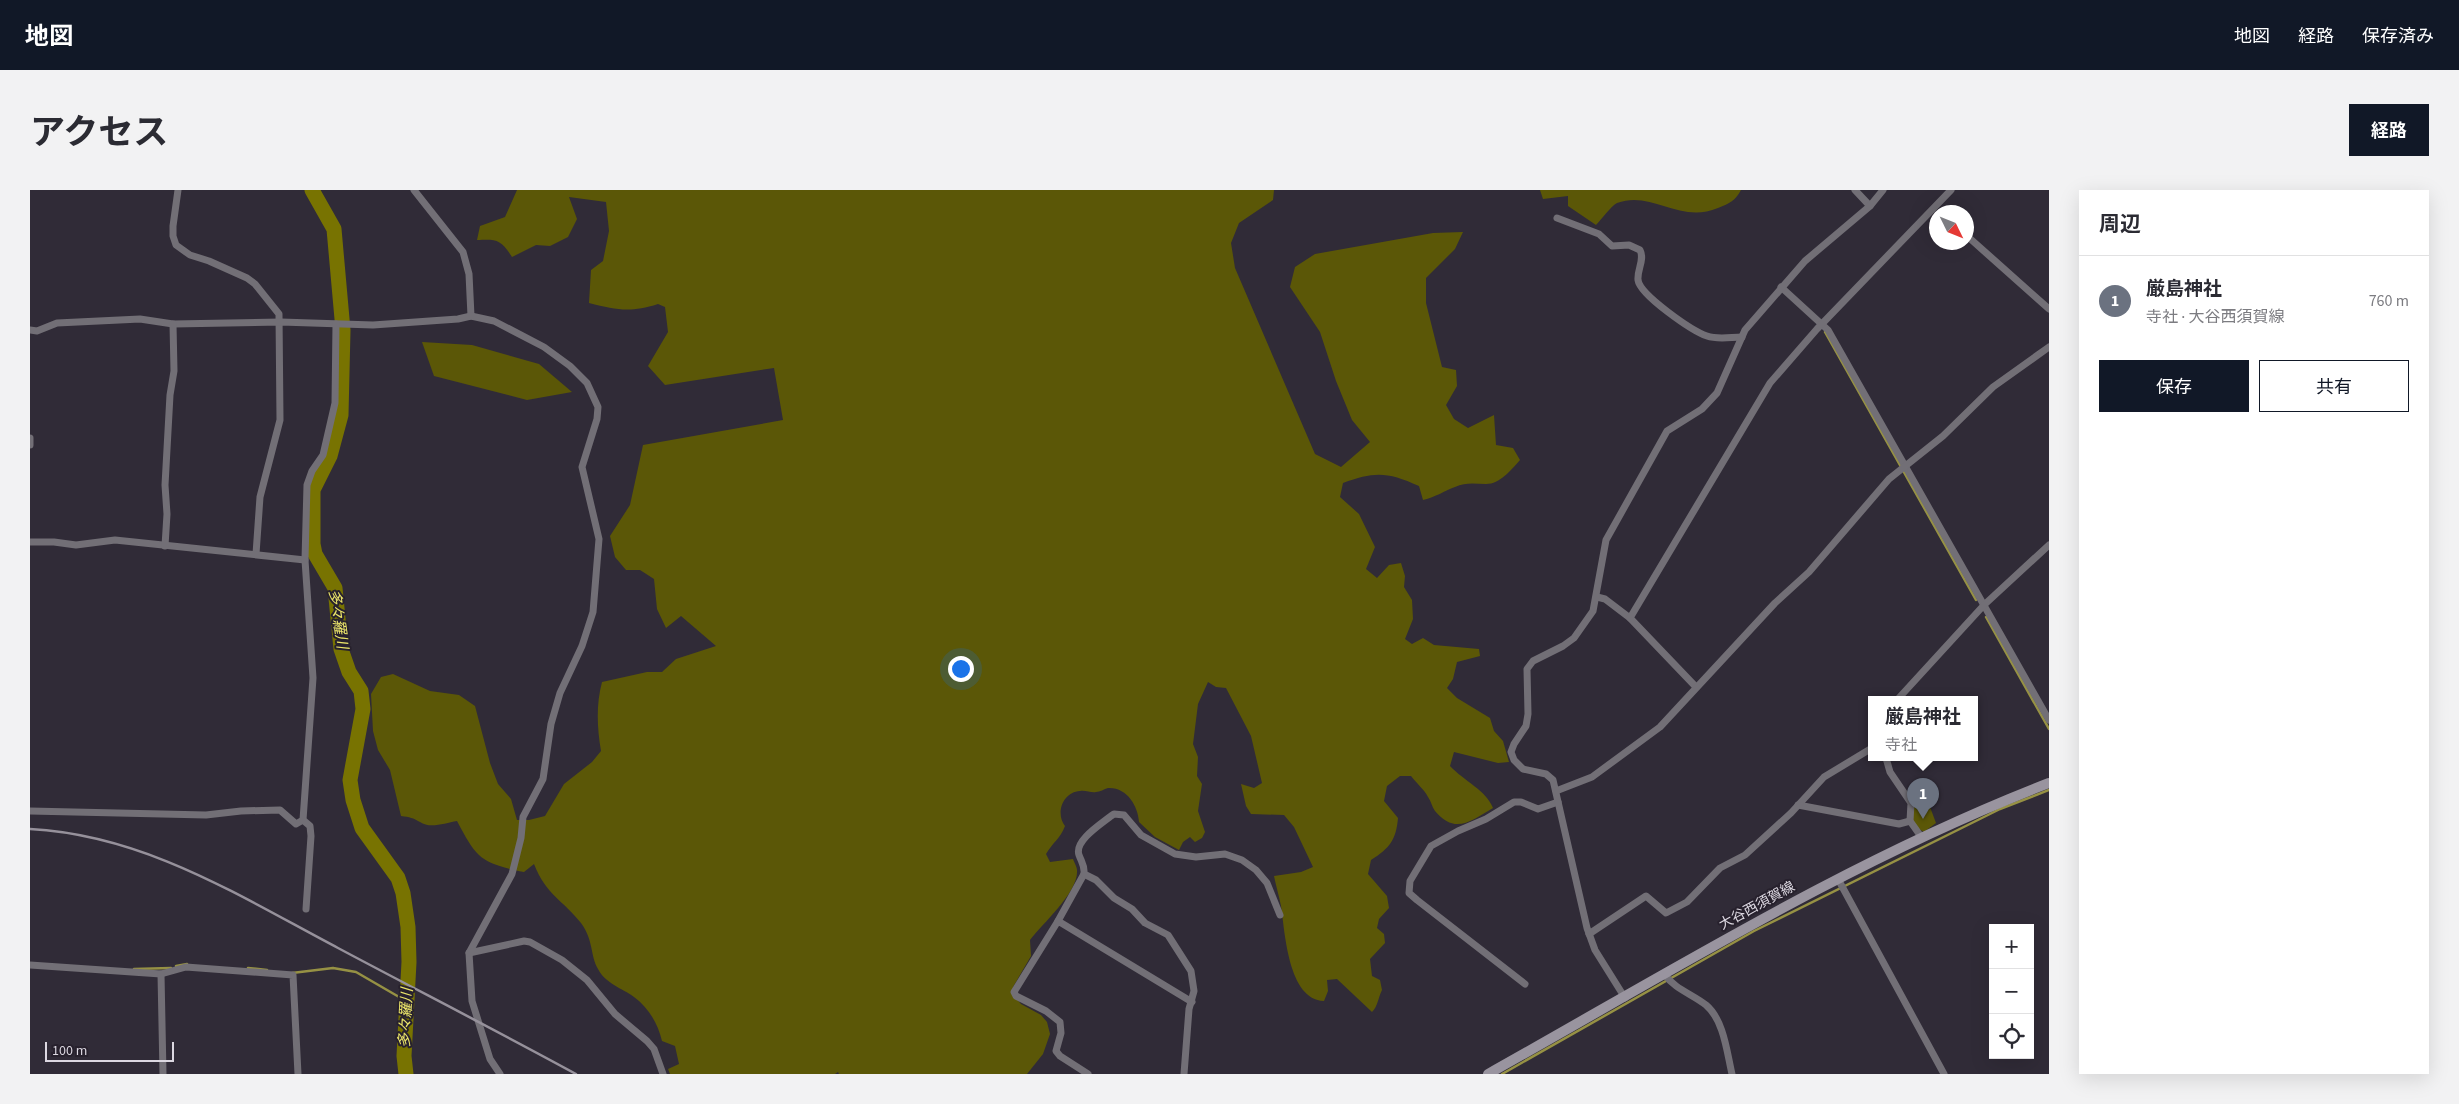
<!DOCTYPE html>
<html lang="ja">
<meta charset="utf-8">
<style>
body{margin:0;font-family:"Source Sans 3","Noto Sans JP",sans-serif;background:#f2f2f3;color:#2b2b33}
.controls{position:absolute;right:15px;bottom:15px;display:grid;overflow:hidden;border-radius:0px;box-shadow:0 5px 20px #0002}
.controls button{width:45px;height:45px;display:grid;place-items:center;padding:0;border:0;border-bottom:1px solid #e1e1e2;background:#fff;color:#2b2b33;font:25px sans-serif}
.compass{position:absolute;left:1899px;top:15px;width:45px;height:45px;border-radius:50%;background:#fff;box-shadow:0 5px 20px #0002;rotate:133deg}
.scale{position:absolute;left:15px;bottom:12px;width:129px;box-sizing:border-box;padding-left:5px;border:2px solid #dcd8e1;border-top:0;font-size:14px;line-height:18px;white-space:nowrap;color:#dcd8e1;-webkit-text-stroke:4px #27212d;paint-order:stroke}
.you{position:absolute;left:930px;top:478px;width:18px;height:18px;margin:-12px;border:4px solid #fff;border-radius:50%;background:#1a73e8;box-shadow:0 0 0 8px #1a73e833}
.badge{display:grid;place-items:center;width:32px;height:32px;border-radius:50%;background:#111827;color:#fff;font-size:16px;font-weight:700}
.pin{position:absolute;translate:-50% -41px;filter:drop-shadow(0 1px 2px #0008)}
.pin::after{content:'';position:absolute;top:26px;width:18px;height:15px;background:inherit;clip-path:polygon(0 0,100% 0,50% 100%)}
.popup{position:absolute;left:1838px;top:506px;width:110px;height:65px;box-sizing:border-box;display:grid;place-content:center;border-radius:0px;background:#fff;filter:drop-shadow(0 1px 4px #0005);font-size:16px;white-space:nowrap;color:#7c7c81}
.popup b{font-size:19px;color:#2b2b33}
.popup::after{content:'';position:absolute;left:50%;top:100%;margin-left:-10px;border:10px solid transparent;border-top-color:#fff}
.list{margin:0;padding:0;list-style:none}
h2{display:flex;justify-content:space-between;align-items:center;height:65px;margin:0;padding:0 20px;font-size:21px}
h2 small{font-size:16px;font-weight:400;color:#7c7c81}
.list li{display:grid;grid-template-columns:32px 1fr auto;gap:15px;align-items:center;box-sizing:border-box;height:90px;padding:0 20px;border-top:1px solid #e1e1e2}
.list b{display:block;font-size:19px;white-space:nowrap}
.list p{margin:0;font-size:16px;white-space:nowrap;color:#7c7c81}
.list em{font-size:16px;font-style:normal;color:#7c7c81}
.actions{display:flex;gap:10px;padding:15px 20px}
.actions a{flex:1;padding:11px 0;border:1px solid #111827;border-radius:0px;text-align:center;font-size:18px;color:#111827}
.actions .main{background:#111827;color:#fff}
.icon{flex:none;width:28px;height:28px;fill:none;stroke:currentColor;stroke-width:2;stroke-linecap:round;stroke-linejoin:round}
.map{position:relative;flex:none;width:2019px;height:884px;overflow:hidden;border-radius:0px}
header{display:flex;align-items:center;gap:30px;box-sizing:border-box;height:70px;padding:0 25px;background:#111827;color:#fff}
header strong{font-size:24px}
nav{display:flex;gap:28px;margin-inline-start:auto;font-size:18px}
.intro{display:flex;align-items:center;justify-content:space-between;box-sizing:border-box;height:120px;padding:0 30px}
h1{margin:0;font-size:35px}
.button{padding:12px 22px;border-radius:0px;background:#111827;color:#fff;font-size:18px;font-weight:700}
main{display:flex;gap:30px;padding:0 30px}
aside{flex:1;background:#fff;border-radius:0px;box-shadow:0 5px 20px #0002}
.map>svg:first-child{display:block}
</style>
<header>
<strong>地図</strong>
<nav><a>地図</a><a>経路</a><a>保存済み</a></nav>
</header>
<div class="intro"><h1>アクセス</h1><a class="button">経路</a></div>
<main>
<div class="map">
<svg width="2019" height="884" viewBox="0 0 2019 884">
<rect width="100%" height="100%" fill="#302b37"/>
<g fill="#5b5707">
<path d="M487,0h757l-1,10 -34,23 -8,20 4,25 80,186 26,13 29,-25 -18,-22 -16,-39 -16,-49 -30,-45 5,-20 20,-13 118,-21 30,-1 -8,17 -29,29v25l16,64 14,3 1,16 -11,19 8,14 14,9 26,-13 2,30 17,3 7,12c-9,10 -20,24 -34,24 -11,0 -20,-2 -31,3 -11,4 -19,10 -32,13l-4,-14c-31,-14 -44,-15 -76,-3l-3,14 19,17 16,33 -9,22 11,9 12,-13 12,-2 4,13 -1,11 8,13 1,19 -8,20 7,5 11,-6 11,7 45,4 1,7 -23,6 -4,17 -6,9 10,10 33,20 4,13 9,10 6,21 -11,1 -44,-11 -4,14c14,15 36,24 43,42 -22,13 -38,27 -58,3 -3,-4 -4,-10 -7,-14 -4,-8 -12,-14 -17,-21h-11l-13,10 -3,15 14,17c-2,22 -8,30 -27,42l-3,14 19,22 2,12 -10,11 -2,9 7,6 1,9 -15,16 2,17 8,4 2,10c-4,8 -4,16 -10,22l-35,-33 -10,1 1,11 -4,10c-36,-1 -39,-69 -43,-95 -2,-10 -5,-20 -7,-30l27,-4 12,-5 -19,-40 -10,-12 -33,-1 -5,-8 -5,-22 13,4 8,-5 -11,-47 -25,-48 -10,-1 -8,-5 -10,22 -5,40 5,13 -1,19 5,8 -4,27 7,21 -3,6 -7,4 -5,-5 -7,5 -4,8 -24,-13 -16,-15c-1,-16 -12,-35 -31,-34 -4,1 -8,4 -12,4 -5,1 -10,-2 -16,-1 -17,1 -25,22 -15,35 -5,13 -12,16 -19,28l4,8 23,-3c1,3 4,8 4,11 2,22 -35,54 -47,70l1,16 -18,31 1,9 7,8 20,11 6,7 3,12 -7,20 -16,20h-188l-1,-2 -3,2h-165l-2,-5 11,-5 -4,-18 -13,-5c-4,-17 -13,-33 -28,-44 -12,-9 -28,-13 -36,-28 -8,-14 -4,-28 -17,-46 -18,-23 -35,-28 -47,-59l-10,8c-43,-9 -47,-13 -67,-51 -12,2 -27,8 -37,1 -7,-4 -10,-5 -19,-6l-11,-46 -12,-20 -5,-19 -2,-37 10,-17 12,-3 37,17 29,4 16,11 15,57 8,21 13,15 6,21h12l16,-4 19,-32 28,-22 9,-11c-4,-24 -5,-46 1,-69l45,-10h15l14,-13 40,-13 -35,-30 -15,12 -9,-19 -3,-30 -14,-9h-14l-11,-13 -5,-21 20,-31 13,-60 140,-25 -9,-52 -109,17 -17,-19 20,-34 -3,-25 -7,-3c-28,9 -41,6 -69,-1l2,-33 12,-9 6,-30 -3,-29 -37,-5 8,22 -9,18 -18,9 -14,-1 -24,12c-11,-18 -16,-18 -35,-17l3,-14 25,-9z"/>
<path d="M1510,0h201c-6,11 -11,13 -23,18 -39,16 -66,-18 -101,-5 -7,4 -15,16 -21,22l-28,-19v-10l-25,3z"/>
<polygon points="392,152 442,155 509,174 542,202 497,210 404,186"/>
<path d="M1892,614l8,3 6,16 -12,9c-13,-7 -13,-14 -12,-27z"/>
</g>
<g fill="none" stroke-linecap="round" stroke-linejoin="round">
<g stroke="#969144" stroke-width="2.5">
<polyline points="1795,142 1946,410"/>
<polyline points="1956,427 2019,539"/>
<polyline points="146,776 157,774"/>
<polyline points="218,778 237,780"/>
<polyline points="104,779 141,778"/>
<polyline points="262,783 303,778 326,782 376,811"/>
<polyline points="1472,884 1724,741 1970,619 2019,600"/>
</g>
<polyline stroke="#787301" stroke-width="15" points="282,0 304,39 313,140 311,225 300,266 283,300 283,354 285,364 305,398 311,459 319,482 331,501 333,519 320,590 323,610 332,638 368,688 373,703 378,737 379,772 374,866 376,884"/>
<g stroke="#726f76" stroke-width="7">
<polyline points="148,0 143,36 143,46 146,55 160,65 179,71 217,88 225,94 249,124 250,230 230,307 226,364"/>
<polyline points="384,0 433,62 439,84 441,126"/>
<polyline points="1825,0 1840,16"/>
<path d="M1527,28l42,16 13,12 17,-1 11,5c5,10 -3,19 -2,30 2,15 54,51 69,56 11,4 24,1 35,1"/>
<polyline points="1936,45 2019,119"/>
<polyline points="1751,97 1798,140 2019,530"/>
<polyline points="0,140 7,141 27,133 110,129 143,134 251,132 343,135 428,129 441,126 464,131 514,157 540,176 557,193 568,217 567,229 552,277 569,349 563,422 552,456 530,503 521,534 513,589 493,627 491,648 482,684 439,763 442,811 460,869 470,884"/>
<polyline points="0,248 0,255"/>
<polyline points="0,352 24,352 46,355 85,350 275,370"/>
<polyline points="135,356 137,324 135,295 140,205 144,181 143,134"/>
<polyline points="1567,407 1575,409 1600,428"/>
<polyline points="1666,497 1600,428 1740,193 1787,139 1921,0"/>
<polyline points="1867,510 1954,415 2019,355"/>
<polyline points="1856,568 1860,582 1881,613 1880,631 1892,648"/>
<polyline points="1526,601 1562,587 1630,537 1745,413 1779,382 1859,289 1913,246 1963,197 2019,157"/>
<polyline points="1768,615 1869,634 1880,631"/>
<polyline points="0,621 176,625 211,621 250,620 266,634 273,630"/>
<polyline points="1808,689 1914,884"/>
<polyline points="276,719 281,646 280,636 273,630 283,488 275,370 277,295 282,281 293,265 305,213 306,134"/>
<polyline points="1028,731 1054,684"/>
<polyline points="1559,744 1616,706 1636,723 1657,712 1690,678 1715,665 1761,623 1794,587 1842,558"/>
<polyline points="439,763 494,751 500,752 532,770 557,790 585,824 617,851 624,859 633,884"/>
<polyline points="0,775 131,784 156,777 263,785 268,884"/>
<polyline points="131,784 133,884"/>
<path d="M1635,785c10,14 27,19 41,30 18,15 21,48 26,69"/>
<polyline points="1495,794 1387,710 1379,703 1380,691 1401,656 1428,641 1456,629 1484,612 1491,612 1508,619 1528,612"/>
<polyline points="1595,808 1565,760 1557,738 1523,590 1516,584 1493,579 1484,570 1481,562 1484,554 1496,536 1498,524 1497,479 1503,471 1533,456 1544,448 1563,421 1576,350 1637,241 1672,219 1687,203 1715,140 1775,71 1840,16 1853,0"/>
<polyline points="1058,884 1030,866 1026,861 1031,843 1030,832 1016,821 986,806 984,802 1028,731 1162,812"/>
<path d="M1154,884l5,-65 5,-18 -3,-20 -23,-36 -23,-12 -13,-14 -18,-11 -18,-18 -12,-6c1,-8 -2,-11 -5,-19 -5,-14 22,-31 32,-39l3,-2 10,1 17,20 34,19 21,3 29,-3 17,6 14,10 11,13 13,32"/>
</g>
<path stroke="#99949f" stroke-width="10" d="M1458,884c184,-103 364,-215 561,-291"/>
<path stroke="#96919b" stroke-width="2.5" d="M0,639c115,6 209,67 308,119 79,42 159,83 238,126"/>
</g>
<g text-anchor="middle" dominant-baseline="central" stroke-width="4" stroke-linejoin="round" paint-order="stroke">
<g font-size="14" fill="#dcd8e1" stroke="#27212d">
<text transform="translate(1727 716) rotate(-29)">大谷西須賀線</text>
</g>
<g font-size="15" font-style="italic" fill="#ece66a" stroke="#27212d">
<text transform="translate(308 429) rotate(82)">多々羅川</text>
<text transform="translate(376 828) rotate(-87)">多々羅川</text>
</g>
</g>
</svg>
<div class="controls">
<button>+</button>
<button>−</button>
<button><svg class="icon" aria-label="locate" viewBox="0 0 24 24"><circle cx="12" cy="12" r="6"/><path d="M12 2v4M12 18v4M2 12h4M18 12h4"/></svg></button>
</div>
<svg class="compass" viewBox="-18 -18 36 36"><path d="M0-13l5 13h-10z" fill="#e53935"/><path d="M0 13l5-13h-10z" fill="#7c7c81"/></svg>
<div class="scale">100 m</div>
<div class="you"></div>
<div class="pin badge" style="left:1893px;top:629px;background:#6b7280">1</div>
<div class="popup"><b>厳島神社</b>寺社</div>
</div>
<aside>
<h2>周辺<small></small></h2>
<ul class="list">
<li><span class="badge" style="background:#6b7280">1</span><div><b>厳島神社</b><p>寺社 · 大谷西須賀線</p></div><em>760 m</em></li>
</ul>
<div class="actions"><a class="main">保存</a><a>共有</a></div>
</aside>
</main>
